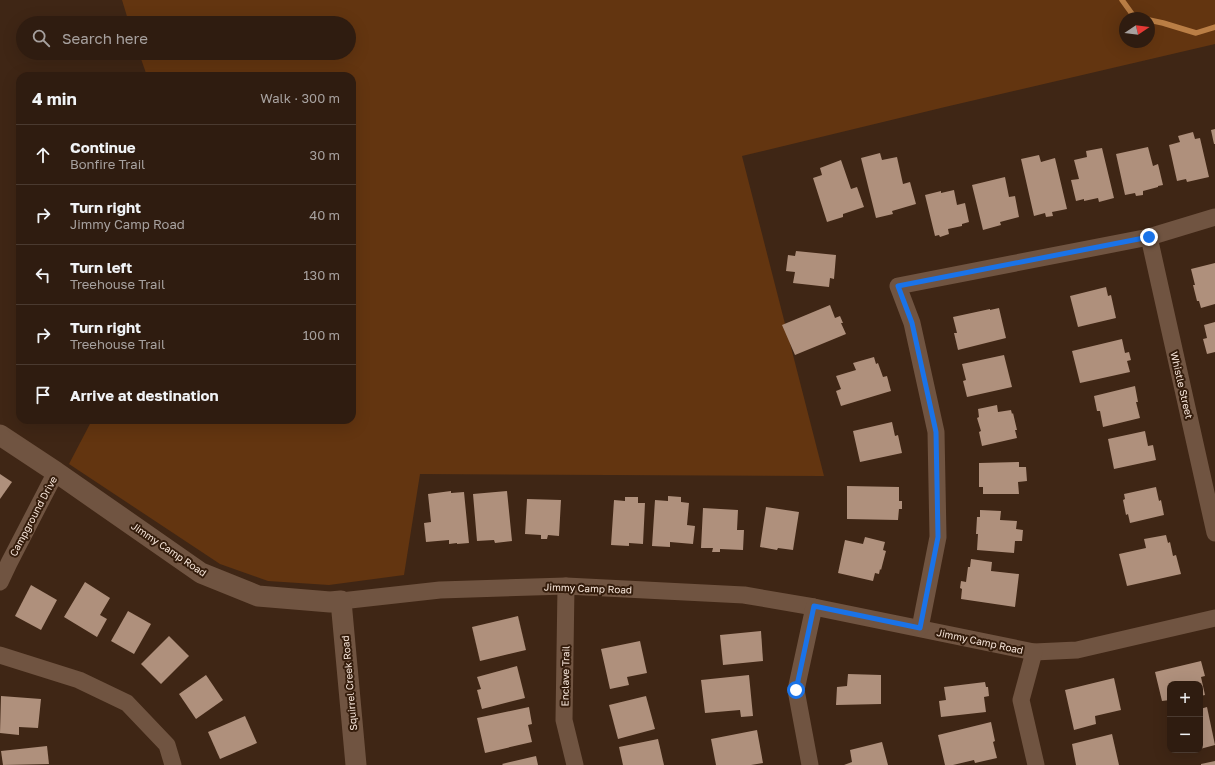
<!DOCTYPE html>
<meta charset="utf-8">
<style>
body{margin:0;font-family:"Golos Text",sans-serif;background:#372519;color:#f1f3f6}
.controls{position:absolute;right:12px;bottom:12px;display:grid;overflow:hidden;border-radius:8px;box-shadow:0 4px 16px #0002}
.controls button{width:36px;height:36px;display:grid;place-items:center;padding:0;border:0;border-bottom:1px solid #4a3a30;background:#2f1c10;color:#f1f3f6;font:20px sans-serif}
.compass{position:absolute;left:1119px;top:12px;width:36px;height:36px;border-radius:50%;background:#2f1c10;box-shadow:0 4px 16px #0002;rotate:77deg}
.stop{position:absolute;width:12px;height:12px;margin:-9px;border:3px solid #1a73e8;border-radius:50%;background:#fff}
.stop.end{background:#1a73e8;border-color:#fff;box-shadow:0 1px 4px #0008}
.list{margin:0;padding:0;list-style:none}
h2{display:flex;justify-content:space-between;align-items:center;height:52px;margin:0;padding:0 16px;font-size:17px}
h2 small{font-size:13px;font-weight:400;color:#a7a19f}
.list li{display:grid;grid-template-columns:26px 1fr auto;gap:12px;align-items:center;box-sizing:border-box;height:60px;padding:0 16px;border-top:1px solid #4a3a30}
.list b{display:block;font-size:15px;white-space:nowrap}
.list p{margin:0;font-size:13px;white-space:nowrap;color:#a7a19f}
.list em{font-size:13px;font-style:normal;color:#a7a19f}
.icon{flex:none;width:22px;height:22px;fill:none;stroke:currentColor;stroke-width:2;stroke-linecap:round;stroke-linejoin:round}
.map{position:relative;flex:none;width:1215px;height:765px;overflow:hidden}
.search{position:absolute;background:#2f1c10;box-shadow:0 4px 16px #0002;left:16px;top:16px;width:340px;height:44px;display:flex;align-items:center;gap:10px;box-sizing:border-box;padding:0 14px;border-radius:22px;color:#a7a19f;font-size:15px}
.panel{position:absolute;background:#2f1c10;box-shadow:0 4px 16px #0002;left:16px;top:72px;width:340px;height:352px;border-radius:12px}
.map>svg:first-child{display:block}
</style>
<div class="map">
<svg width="1215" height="765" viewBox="0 0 1215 765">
<rect width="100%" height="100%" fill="#3f2615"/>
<path fill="#633510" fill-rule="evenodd" d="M122,0h1093v44l-270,63 -203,49 82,320 -404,-2 -16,101 -75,10 -61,-4 -48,-17 -151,-100 23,-44h260v-344h-205l-8,-23h210v-30h-220zM1125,18h24v24h-24z"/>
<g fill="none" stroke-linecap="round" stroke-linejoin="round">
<g stroke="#ba7e45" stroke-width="5.5">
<polyline points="1122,0 1135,18 1137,18"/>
<polyline points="1149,20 1163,23 1196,33 1215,27"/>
</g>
</g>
<g fill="#af907c">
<polygon points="1215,129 1215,144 1214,144 1211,130"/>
<polygon points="1193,132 1195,139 1200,138 1209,177 1187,182 1186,179 1177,181 1169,145 1180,142 1178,136"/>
<polygon points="1148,147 1153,166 1158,164 1163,185 1158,186 1158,187 1143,191 1143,195 1136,196 1135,193 1125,195 1116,154"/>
<polygon points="1102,148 1114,198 1099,202 1098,198 1084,201 1084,199 1076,201 1071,180 1079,179 1074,160 1087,157 1086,151"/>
<polygon points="880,153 882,160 897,157 903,184 910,182 916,204 892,211 893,214 876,218 861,158"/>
<polygon points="1039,155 1041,162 1055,158 1067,209 1052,212 1053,216 1046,217 1045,213 1034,216 1021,159"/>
<polygon points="841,160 851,189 857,187 864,207 843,214 843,217 827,222 813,178 822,175 820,168"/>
<polygon points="1005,177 1009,197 1015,196 1019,217 1000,222 1001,225 983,230 972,185"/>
<polygon points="954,190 957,205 965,203 969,222 962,224 962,226 948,229 949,234 940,237 939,235 935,236 925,195 941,191 941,193"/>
<polygon points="796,251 836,255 834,279 830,278 829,287 793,283 795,272 786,271 788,255 795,256"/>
<polygon points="1215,263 1215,304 1201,308 1199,301 1197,301 1193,285 1195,285 1191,269"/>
<polygon points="1106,287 1108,296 1111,295 1116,318 1078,327 1070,296"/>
<polygon points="830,305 835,318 840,316 843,323 841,323 846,334 795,355 782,325"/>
<polygon points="999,308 1006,338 958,350 954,333 957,333 953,317 990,309 990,310"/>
<polygon points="1215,322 1215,352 1207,354 1203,339 1207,338 1204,325"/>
<polygon points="1122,339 1125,353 1129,352 1131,360 1127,361 1130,372 1080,383 1072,351"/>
<polygon points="1004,355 1012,387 967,397 963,381 966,380 962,364"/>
<polygon points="874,357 876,364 878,363 883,377 887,376 891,391 841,406 836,391 841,389 836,376 856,370 853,363"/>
<polygon points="1135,386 1138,402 1136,402 1140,418 1103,427 1100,411 1097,411 1094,396"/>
<polygon points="997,405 998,412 1011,410 1012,414 1013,413 1017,430 1015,430 1017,438 982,446 979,432 981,431 977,418 979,417 978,409"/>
<polygon points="892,422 895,436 898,435 902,453 860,462 853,431"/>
<polygon points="1145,431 1148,446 1153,445 1156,460 1114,469 1108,439"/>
<polygon points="1019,462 1019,467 1026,467 1027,481 1018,482 1019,494 983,494 983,487 979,487 979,463"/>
<polygon points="0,474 12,482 0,499"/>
<polygon points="847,486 899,487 899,501 902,501 902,509 899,509 898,520 847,519"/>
<polygon points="1156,487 1159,501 1161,500 1164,515 1130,523 1128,514 1126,515 1123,500 1125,499 1124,494"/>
<polygon points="451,491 451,493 464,492 469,543 457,544 457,543 449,544 449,540 426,542 424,523 431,522 428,494"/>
<polygon points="507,491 512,541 495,543 494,540 477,541 473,494"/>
<polygon points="668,496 681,497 681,502 689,503 687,525 695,526 693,544 670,542 670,547 652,546 655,500 668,501"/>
<polygon points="625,497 638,497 638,503 645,503 643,544 629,543 629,546 611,545 614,500 625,501"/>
<polygon points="527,499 561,500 559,536 548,535 547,539 541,539 541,535 525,534"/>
<polygon points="766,507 799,512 793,550 778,548 777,550 760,547"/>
<polygon points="703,508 738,510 737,530 744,530 743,550 720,549 720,552 712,552 713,548 701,548"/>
<polygon points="980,510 1001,511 1000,520 1017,521 1016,529 1023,530 1022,541 1015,541 1014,553 977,550 978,534 976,534 977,517 980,517"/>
<polygon points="1166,535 1168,543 1170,542 1173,556 1176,555 1181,574 1127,586 1119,554 1146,548 1144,539"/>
<polygon points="865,537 885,542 883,550 886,551 881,570 880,569 879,574 875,573 873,581 838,573 845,540 863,544"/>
<polygon points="971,559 992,562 991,571 1019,574 1015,607 961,599 962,589 960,588 961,581 966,582 968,567 970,567"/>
<polygon points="85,582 110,598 100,615 107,619 97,637 64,617"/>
<polygon points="31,585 57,600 41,630 15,616"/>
<polygon points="128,611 151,624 134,654 111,641"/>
<polygon points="518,616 526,650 480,661 472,627"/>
<polygon points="761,631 763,661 723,665 720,635"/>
<polygon points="169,636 189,656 161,684 141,664"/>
<polygon points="640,641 647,673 627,677 629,685 610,689 601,649"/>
<polygon points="1201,661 1205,676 1201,677 1205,695 1200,696 1200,684 1170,684 1170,700 1162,701 1155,672"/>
<polygon points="517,666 525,698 482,709 477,690 481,689 477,677"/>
<polygon points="848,674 881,675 881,704 836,705 837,687 847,686"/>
<polygon points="206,675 223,700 196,719 179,694"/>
<polygon points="749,675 753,716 741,717 740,710 705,713 701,680"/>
<polygon points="1114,678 1121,710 1095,716 1096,724 1074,730 1065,690"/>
<polygon points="985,682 986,687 988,687 989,696 984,697 986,712 941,717 939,701 946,700 944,687"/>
<polygon points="1,696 41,699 38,728 19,727 19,735 0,733"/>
<polygon points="646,696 655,729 618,739 609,705"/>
<polygon points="529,707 532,724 528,725 532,742 485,753 477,718"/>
<polygon points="1207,707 1215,745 1200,749 1200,709"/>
<polygon points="245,716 257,743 220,759 208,732"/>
<polygon points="991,722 995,741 993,742 997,758 975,763 974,760 953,765 945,765 938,735"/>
<polygon points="1170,727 1170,738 1169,738 1167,728"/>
<polygon points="757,730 763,763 751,765 716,765 711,739"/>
<polygon points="1112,734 1119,765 1076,765 1072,744"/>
<polygon points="658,739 664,765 623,765 619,747"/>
<polygon points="882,742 888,765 844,765 852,762 850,750"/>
<polygon points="47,746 49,764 3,765 1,751"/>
<polygon points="536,756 538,765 503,765 502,764"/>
<polygon points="1215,761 1215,765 1201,765 1201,764"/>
</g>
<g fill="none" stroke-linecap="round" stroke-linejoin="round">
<g stroke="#705441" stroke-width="17">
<polyline points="1149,237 1215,533"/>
<polyline points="0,582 9,563 56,472"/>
<polyline points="566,586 564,720 575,765"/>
<polyline points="341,601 440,590 566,586 744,595 814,607 1034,652 1077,650 1215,618"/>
<polyline points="920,628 938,537 936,432 912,323 898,286 1149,237 1215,217"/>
<polyline points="1034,652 1021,700 1036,765"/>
<polyline points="0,655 79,680 127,703 167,745 173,765"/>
<polyline points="810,765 796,690 814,607"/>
</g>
<polyline stroke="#705441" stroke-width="21" points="0,435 56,472 201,573 258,596 330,602 341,601 356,765"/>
</g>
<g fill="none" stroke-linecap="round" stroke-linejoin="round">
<polyline stroke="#1a73e8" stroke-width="5" points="796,690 814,606 920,628 938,537 936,432 912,323 898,286 1149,237"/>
</g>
<g text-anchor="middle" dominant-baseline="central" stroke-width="4" stroke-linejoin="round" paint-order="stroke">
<g font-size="10" fill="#f8e7dc" stroke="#341c0b">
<text transform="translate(1182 385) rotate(77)">Whistle Street</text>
<text transform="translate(33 516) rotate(-62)">Campground Drive</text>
<text transform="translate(169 549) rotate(34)">Jimmy Camp Road</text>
<text transform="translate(588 588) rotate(2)">Jimmy Camp Road</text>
<text transform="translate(980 641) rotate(12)">Jimmy Camp Road</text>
<text transform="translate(565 676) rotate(-89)">Enclave Trail</text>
<text transform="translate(349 683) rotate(-95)">Squirrel Creek Road</text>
</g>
</g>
</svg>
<div class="controls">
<button>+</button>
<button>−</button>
</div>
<svg class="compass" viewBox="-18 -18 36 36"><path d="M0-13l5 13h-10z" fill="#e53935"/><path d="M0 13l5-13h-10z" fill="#a7a19f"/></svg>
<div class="stop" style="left:796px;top:690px"></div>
<div class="stop end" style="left:1149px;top:237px"></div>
<div class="search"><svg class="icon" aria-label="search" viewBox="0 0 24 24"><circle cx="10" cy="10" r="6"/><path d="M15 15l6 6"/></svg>Search here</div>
<section class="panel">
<h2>4 min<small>Walk · 300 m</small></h2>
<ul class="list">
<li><svg class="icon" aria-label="ahead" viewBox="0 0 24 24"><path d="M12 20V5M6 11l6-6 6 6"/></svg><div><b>Continue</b><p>Bonfire Trail</p></div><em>30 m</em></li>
<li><svg class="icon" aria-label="right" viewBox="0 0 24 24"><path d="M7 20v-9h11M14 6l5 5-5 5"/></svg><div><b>Turn right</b><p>Jimmy Camp Road</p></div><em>40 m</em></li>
<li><svg class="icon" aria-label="left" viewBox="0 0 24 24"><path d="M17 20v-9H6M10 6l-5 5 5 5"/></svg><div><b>Turn left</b><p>Treehouse Trail</p></div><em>130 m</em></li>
<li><svg class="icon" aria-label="right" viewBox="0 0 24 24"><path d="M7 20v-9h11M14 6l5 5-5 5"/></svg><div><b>Turn right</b><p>Treehouse Trail</p></div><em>100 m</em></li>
<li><svg class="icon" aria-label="arrive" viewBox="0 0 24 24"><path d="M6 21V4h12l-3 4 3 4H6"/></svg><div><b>Arrive at destination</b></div></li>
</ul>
</section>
</div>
